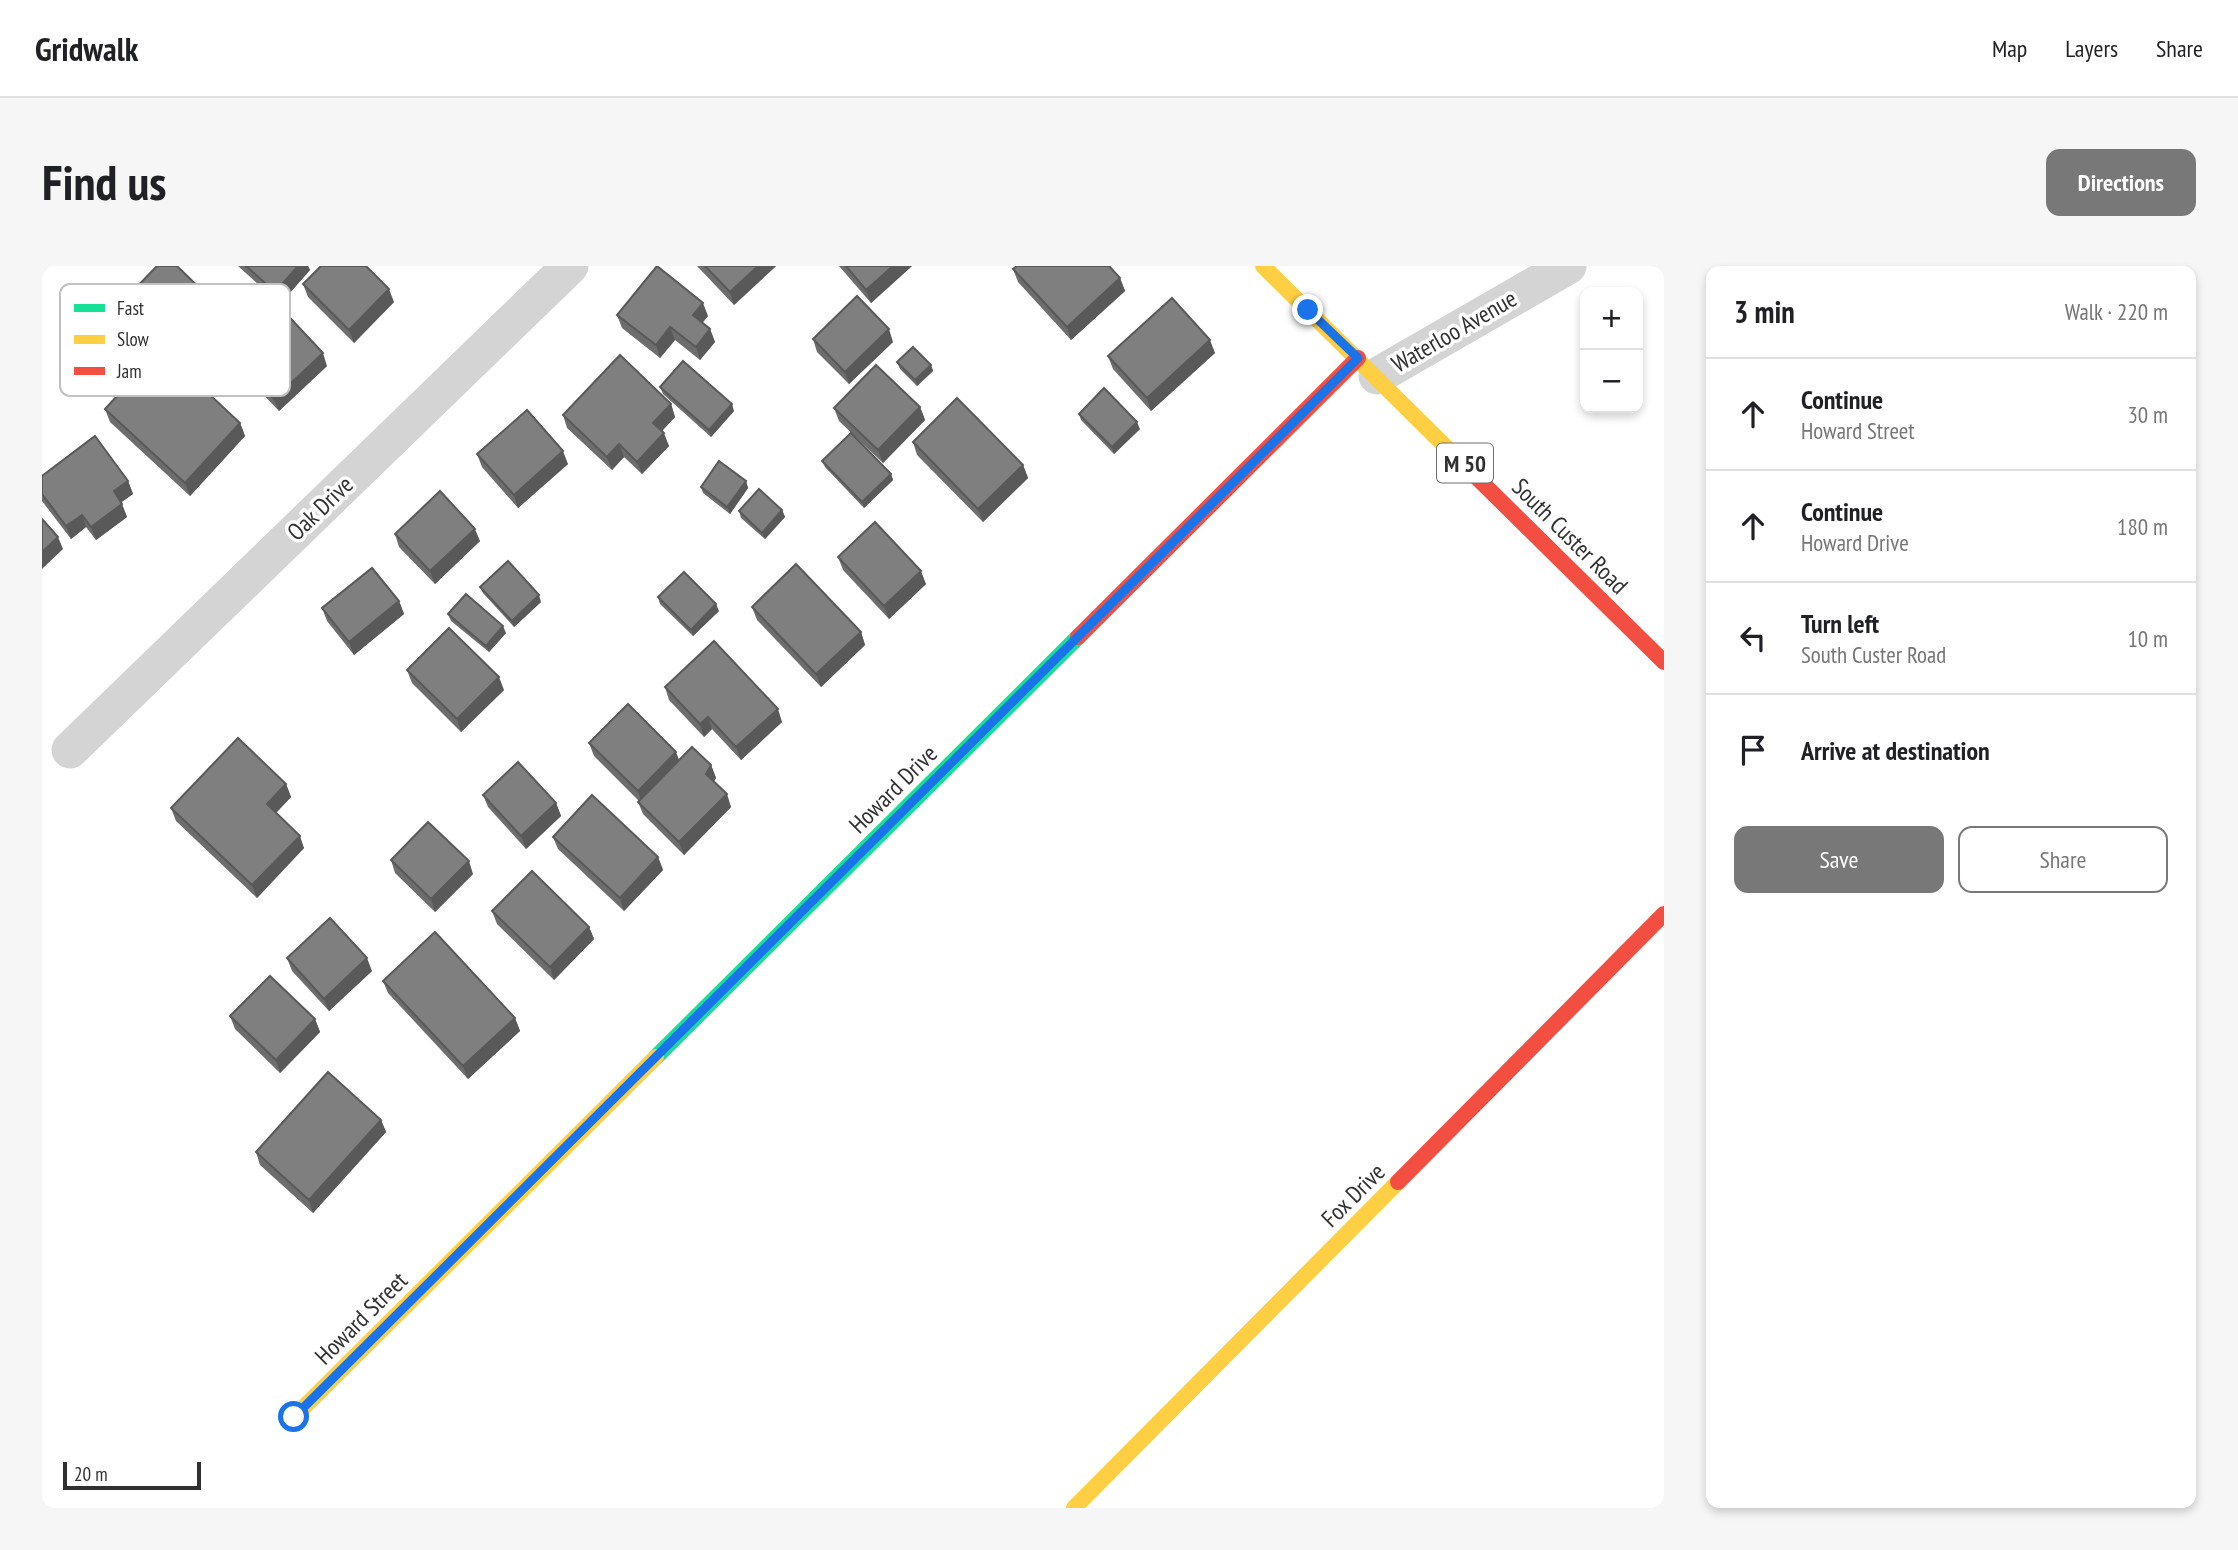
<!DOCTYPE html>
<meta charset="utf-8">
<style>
body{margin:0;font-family:"PT Sans Narrow",sans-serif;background:#f6f6f6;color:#202124}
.controls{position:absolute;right:21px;top:21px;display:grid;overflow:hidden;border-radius:14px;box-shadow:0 4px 10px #0003}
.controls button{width:63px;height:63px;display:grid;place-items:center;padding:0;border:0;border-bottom:2px solid #e0e0e0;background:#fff;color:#202124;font:35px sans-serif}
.scale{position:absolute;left:21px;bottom:18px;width:138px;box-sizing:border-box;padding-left:7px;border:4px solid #303030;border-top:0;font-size:19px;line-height:24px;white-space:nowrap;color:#303030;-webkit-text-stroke:5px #fff;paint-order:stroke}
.stop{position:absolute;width:21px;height:21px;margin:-16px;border:5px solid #1a73e8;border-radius:50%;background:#fff}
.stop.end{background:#1a73e8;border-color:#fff;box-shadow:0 2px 7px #0008}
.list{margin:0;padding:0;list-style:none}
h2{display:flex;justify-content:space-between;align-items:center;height:91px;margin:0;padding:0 28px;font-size:30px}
h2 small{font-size:23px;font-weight:400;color:#757577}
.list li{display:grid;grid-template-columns:46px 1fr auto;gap:21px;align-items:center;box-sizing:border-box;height:112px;padding:0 28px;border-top:2px solid #e0e0e0}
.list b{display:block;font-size:26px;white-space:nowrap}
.list p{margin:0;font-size:23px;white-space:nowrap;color:#757577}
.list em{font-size:23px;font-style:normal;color:#757577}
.actions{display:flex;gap:14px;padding:21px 28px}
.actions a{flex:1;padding:16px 0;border:2px solid #787878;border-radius:14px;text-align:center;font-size:24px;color:#787878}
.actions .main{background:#787878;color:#fff}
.icon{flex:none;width:38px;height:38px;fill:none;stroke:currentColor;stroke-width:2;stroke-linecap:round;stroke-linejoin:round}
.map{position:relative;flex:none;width:1622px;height:1242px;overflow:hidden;border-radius:14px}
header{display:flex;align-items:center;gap:42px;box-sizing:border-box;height:98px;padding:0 35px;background:#fff;border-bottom:2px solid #e0e0e0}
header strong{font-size:33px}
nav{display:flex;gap:38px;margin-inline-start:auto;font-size:24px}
.intro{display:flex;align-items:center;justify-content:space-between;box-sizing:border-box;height:168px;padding:0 42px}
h1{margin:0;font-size:49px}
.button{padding:18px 32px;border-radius:14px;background:#787878;color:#fff;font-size:24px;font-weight:700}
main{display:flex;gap:42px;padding:0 42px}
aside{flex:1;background:#fff;border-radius:14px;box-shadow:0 4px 10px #0003}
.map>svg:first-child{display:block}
</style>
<header>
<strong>Gridwalk</strong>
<nav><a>Map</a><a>Layers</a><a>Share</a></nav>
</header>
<div class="intro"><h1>Find us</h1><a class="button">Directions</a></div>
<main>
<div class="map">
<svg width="1622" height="1242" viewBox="0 0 1622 1242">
<rect width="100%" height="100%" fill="#fff"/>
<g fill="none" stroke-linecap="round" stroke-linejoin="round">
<g stroke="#d4d4d4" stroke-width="37">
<polyline points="1335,110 1526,0"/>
<polyline points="28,484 528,0"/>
</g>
<polyline stroke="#16e098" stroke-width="16" points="614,791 1036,371"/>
<g stroke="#ffcf43" stroke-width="16">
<polyline points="1221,0 1411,188"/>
<polyline points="252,1151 614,791"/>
<polyline points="1032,1242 1356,916"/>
</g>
<g stroke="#f24e42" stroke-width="16">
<polyline points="1411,188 1622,396"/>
<polyline points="1036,371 1316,92"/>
<polyline points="1356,916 1622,648"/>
</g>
</g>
<g fill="#6d6d6d">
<polygon points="196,0 266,0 268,4 238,38"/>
<polygon points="655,0 734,0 692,39"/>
<polygon points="797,0 870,0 829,37"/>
<polygon points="971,3 1078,12 1083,25 1029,74 976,16"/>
<polygon points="261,18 352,36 312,77 266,31"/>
<polygon points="86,30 173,37 177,50 138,89 90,43"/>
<polygon points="575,49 666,50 660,57 668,63 673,76 658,94 633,74 618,92 580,62"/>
<polygon points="771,73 851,76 807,118 775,86"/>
<polygon points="187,84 285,100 237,145 191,97"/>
<polygon points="1173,87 1109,145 1071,103 1066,90"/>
<polygon points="855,96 889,99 891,105 875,120 858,103"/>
<polygon points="618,121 692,145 669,171 621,128"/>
<polygon points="629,138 633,151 620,165 627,180 600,208 582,191 570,204 525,162 521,149"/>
<polygon points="878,141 883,154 841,197 797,155 792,142"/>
<polygon points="63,143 198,157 203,170 148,230 68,156"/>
<polygon points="1037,148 1098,163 1072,188 1039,154"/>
<polygon points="871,176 981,199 986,212 941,256 875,189"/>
<polygon points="435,188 526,198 476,242 440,201"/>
<polygon points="780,195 849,208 851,214 822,242 783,201"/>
<polygon points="0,210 86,215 91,228 79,236 85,251 54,274 44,261 29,273 0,235"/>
<polygon points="704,215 706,222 688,248 661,227 659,221"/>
<polygon points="740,244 743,251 723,273 699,252 697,245"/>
<polygon points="353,268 438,275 393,318 357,281"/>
<polygon points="796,291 884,318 847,353 801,304"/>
<polygon points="438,321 499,336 472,361 441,327"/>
<polygon points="616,331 677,345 651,370 618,338"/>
<polygon points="357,335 362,348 312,389 285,355 280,342"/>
<polygon points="710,341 819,366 823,379 779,421 715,354"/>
<polygon points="406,348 464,367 447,386 409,355"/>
<polygon points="365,404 462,424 419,466 370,417"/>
<polygon points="623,421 740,456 699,494 670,463 662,471 627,434"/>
<polygon points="547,477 637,494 669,499 674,512 672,515 689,541 642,589 601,548 596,536 597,535 552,490"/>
<polygon points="244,518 249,531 234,547 262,582 215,632 134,555 129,542"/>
<polygon points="441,529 514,537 519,550 484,583 446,541"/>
<polygon points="511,571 616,591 621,604 582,645 516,583"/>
<polygon points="349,594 431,608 393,646 353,607"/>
<polygon points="450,645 547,661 552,673 512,714 455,658"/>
<polygon points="245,692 330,705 287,745 250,705"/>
<polygon points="341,715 473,752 478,765 426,813 346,727"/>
<polygon points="188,750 273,753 278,766 238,807 193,763"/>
<polygon points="339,854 344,866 271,947 218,899 214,886"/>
</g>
<g fill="#595959">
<polygon points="256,0 266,0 268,4 238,38 233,26"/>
<polygon points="716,0 734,0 692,39 688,26"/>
<polygon points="851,0 870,0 829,37 824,24"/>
<polygon points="1078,12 1083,25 1029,74 1025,61"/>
<polygon points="347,23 352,36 312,77 307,64"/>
<polygon points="173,37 177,50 138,89 134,76"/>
<polygon points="661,37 666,50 656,62 651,49"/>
<polygon points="628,61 633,74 618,92 614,79"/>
<polygon points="668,63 673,76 658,94 654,81"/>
<polygon points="847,63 851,76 807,118 803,106"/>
<polygon points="1168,74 1173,87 1109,145 1105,132"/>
<polygon points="281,87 285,100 237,145 232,133"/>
<polygon points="889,99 891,105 875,120 873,114"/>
<polygon points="629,138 633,151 615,170 611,157"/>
<polygon points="690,138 692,145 669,171 667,164"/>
<polygon points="878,141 883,154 841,197 836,184"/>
<polygon points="1095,156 1098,163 1072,188 1070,181"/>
<polygon points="198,157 203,170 148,230 143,217"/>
<polygon points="622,167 627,180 600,208 595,196"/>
<polygon points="577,178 582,191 570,204 565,191"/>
<polygon points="521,185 526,198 476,242 472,229"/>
<polygon points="981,199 986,212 941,256 936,243"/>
<polygon points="849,208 851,214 822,242 820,236"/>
<polygon points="86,215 91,228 77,238 72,225"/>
<polygon points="704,215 706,222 688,248 685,241"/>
<polygon points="80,238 85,251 54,274 49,261"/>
<polygon points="740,244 743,251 723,273 720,267"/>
<polygon points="40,249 44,261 29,273 24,260"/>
<polygon points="433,263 438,275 393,318 388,305"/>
<polygon points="16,271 21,283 0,303 0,286"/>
<polygon points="879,305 884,318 847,353 842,340"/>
<polygon points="497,329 499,336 472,361 470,355"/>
<polygon points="357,335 362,348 312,389 307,376"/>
<polygon points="674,338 677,345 651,370 649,364"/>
<polygon points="461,360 464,367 447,386 444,380"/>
<polygon points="819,366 823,379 779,421 774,408"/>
<polygon points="457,411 462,424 419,466 415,453"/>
<polygon points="736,443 740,456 699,494 694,481"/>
<polygon points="666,451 670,463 662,471 658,458"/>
<polygon points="634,486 639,499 600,538 596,525"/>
<polygon points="669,499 674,512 669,521 664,508"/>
<polygon points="244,518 249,531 230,551 225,538"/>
<polygon points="685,528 689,541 642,589 637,576"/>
<polygon points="514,537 519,550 484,583 479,570"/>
<polygon points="258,570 262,582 215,632 210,619"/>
<polygon points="616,591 621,604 582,645 578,632"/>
<polygon points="427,595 431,608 393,646 389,633"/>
<polygon points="547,661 552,673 512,714 508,701"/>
<polygon points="325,692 330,705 287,745 282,733"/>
<polygon points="473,752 478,765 426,813 421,800"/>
<polygon points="273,753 278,766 238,807 234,794"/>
<polygon points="339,854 344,866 271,947 267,934"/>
</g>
<g fill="#7f7f7f" stroke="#595959" stroke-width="2">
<polygon points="115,0 135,0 173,37 134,76 86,30"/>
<polygon points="204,0 256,0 233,26"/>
<polygon points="279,0 324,0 347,23 307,64 261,18"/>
<polygon points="615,0 661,37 651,49 668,63 654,81 628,61 614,79 575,49"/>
<polygon points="663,0 716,0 688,26"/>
<polygon points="804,0 851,0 824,24"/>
<polygon points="975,0 1067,0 1078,12 1025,61 971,3"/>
<polygon points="815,30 847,63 803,106 771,73"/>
<polygon points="1130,32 1168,74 1105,132 1066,90"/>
<polygon points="235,38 281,87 232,133 187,84"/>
<polygon points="871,81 889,99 873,114 855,96"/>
<polygon points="119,83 198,157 143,217 63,143"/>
<polygon points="578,89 629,138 611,157 622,167 595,196 577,178 565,191 521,149"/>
<polygon points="641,95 690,138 667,164 618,121"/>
<polygon points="834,99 878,141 836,184 792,142"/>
<polygon points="1062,122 1095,156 1070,181 1037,148"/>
<polygon points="915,132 981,199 936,243 871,176"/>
<polygon points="485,144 521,185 472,229 435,188"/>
<polygon points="809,167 849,208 820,236 780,195"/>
<polygon points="53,170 86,215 72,225 80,238 49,261 40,249 24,260 0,228 0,210"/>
<polygon points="677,195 704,215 685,241 659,221"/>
<polygon points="717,223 740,244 720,267 697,245"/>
<polygon points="398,225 433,263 388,305 353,268"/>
<polygon points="0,253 16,271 0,286"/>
<polygon points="833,256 879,305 842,340 796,291"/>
<polygon points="466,295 497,329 470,355 438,321"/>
<polygon points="754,298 819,366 774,408 710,341"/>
<polygon points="330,302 357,335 307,376 280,342"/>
<polygon points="642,306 674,338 649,364 616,331"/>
<polygon points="424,328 461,360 444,380 406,348"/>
<polygon points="407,362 457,411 415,453 365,404"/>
<polygon points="672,375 736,443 694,481 666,451 658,458 623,421"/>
<polygon points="586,438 634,486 596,525 547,477"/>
<polygon points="196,472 244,518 225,538 258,570 210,619 129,542"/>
<polygon points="650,481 669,499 664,508 685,528 637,576 596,536"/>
<polygon points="476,496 514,537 479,570 441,529"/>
<polygon points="550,529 616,591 578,632 511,571"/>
<polygon points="386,556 427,595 389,633 349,594"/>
<polygon points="490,605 547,661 508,701 450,645"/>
<polygon points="288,652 325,692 282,733 245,692"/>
<polygon points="393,666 473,752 421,800 341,715"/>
<polygon points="228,710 273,753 234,794 188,750"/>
<polygon points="286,806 339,854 267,934 214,886"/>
</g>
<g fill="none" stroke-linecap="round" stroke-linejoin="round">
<polyline stroke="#1a73e8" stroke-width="9" points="252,1151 1316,92 1266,44"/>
</g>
<g text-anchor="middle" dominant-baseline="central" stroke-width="7" stroke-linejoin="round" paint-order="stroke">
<rect fill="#fff" stroke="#6e6e6e" stroke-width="2" x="1395" y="177.5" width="56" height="39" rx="5"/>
<g font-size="23" font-weight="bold" fill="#303030">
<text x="1423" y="197">M 50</text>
</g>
<g font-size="24" fill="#303030" stroke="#fff">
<text transform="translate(1412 65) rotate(-30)">Waterloo Avenue</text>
<text transform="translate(278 242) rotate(-44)">Oak Drive</text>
<text transform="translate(1528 270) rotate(45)">South Custer Road</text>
<text transform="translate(851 523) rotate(-45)">Howard Drive</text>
<text transform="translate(1311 929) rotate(-45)">Fox Drive</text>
<text transform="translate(319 1052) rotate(-45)">Howard Street</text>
</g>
</g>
<rect x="18" y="18" width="230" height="112" rx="10" fill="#fff" stroke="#c1c1c1" stroke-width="2"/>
<rect x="32" y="38" width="31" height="8" fill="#16e098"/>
<rect x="32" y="69" width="31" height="9" fill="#ffcf43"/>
<rect x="32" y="101" width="31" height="8" fill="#f24e42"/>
<g font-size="19" fill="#303030">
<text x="75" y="49">Fast</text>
<text x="75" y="80">Slow</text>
<text x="75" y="112">Jam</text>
</g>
</svg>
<div class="controls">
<button>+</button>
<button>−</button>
</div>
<div class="scale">20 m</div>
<div class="stop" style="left:252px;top:1151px"></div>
<div class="stop end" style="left:1266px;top:44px"></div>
</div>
<aside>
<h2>3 min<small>Walk · 220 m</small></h2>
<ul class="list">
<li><svg class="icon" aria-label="ahead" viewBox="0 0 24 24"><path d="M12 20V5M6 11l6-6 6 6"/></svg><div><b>Continue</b><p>Howard Street</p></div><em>30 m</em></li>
<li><svg class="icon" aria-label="ahead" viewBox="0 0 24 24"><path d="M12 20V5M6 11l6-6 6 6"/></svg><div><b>Continue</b><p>Howard Drive</p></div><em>180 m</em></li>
<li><svg class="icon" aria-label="left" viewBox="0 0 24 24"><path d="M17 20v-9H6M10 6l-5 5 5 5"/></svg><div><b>Turn left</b><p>South Custer Road</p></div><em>10 m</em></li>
<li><svg class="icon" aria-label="arrive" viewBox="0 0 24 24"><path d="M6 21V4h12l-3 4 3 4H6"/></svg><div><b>Arrive at destination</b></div></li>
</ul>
<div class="actions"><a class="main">Save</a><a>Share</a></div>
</aside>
</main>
